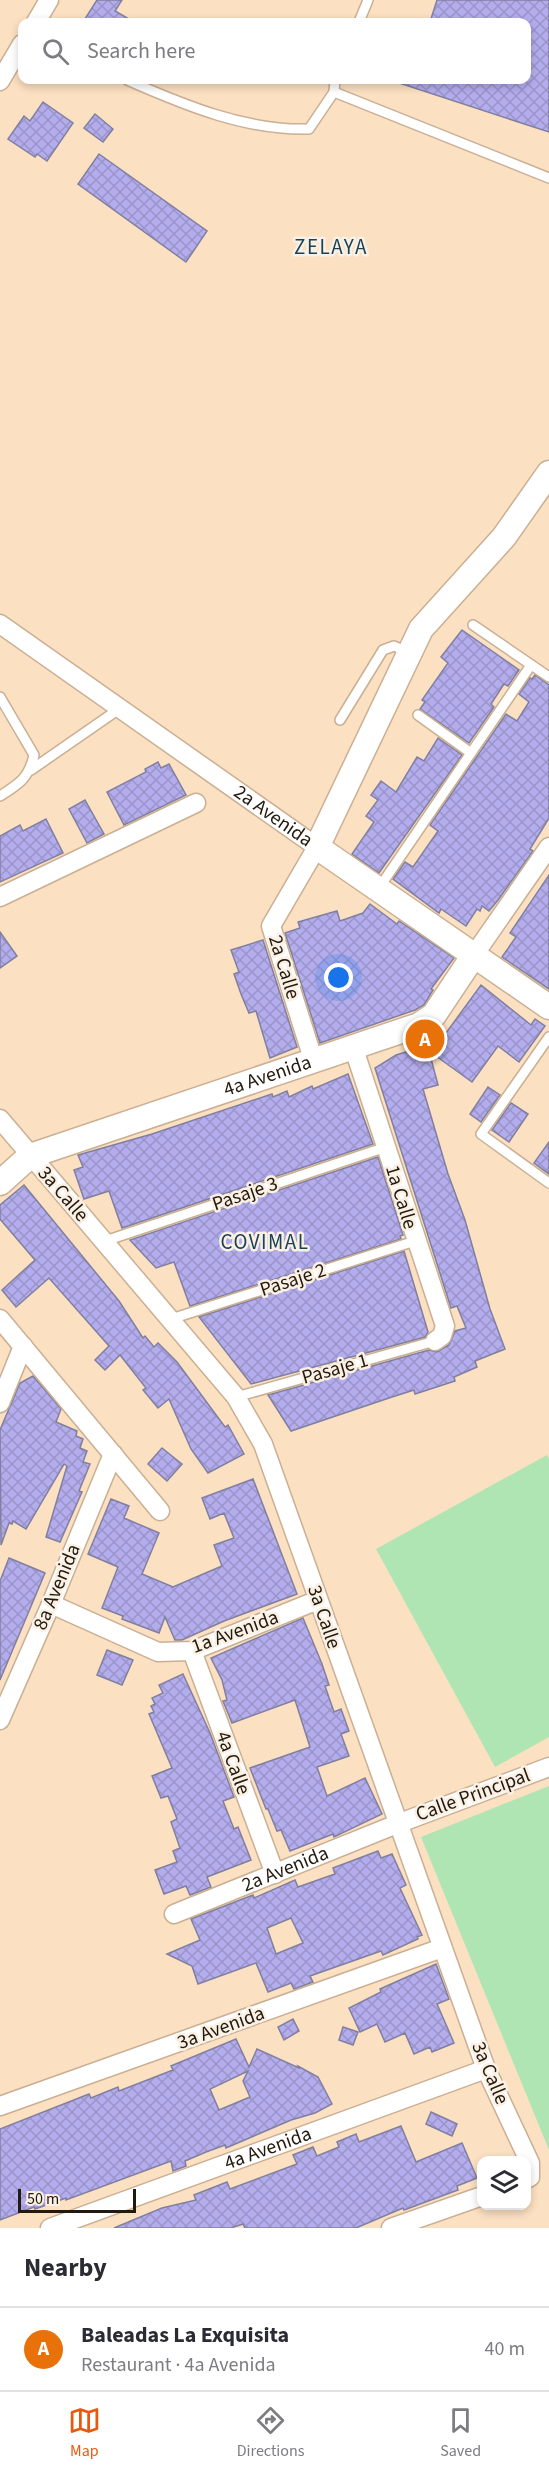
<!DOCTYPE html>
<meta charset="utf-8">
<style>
body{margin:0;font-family:"Source Sans 3",sans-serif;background:#f7f7f7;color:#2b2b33}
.controls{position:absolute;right:18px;bottom:18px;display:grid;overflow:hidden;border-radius:12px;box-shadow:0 3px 9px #0003}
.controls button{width:54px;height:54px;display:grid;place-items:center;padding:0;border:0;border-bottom:2px solid #e1e1e2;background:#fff;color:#2b2b33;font:30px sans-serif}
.scale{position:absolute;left:18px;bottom:15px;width:118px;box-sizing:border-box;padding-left:6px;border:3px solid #231a0f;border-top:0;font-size:16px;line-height:21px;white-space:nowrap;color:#231a0f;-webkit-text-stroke:4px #fbf0e4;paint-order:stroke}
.you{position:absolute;left:339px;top:978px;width:21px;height:21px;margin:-15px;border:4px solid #fff;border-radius:50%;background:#1a73e8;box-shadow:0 0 0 9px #1a73e833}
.badge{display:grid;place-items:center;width:39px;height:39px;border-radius:50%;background:#ea580c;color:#fff;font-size:20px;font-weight:700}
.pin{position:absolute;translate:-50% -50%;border:3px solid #fff;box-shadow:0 2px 6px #0006}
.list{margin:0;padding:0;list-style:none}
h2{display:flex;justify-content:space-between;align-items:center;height:78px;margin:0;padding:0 24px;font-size:26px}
h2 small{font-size:20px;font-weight:400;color:#7c7c81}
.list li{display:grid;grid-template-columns:39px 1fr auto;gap:18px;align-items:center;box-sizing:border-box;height:84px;padding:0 24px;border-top:2px solid #e1e1e2}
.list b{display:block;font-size:22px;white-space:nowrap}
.list p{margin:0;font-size:20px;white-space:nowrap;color:#7c7c81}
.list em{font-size:20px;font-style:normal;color:#7c7c81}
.icon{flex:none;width:33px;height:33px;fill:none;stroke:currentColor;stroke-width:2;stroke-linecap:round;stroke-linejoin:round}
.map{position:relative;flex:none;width:549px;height:2228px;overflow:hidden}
.search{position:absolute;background:#fff;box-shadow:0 3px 9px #0003;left:18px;right:18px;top:18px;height:66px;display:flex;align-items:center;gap:15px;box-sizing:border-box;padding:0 21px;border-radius:12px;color:#7c7c81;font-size:22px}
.sheet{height:162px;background:#fff}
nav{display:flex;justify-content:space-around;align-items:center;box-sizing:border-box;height:84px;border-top:2px solid #e1e1e2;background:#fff;font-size:16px;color:#7c7c81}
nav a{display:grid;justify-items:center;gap:3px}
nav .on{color:#ea580c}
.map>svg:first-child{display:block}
</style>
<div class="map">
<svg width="549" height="2228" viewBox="0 0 549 2228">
<defs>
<pattern id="building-cross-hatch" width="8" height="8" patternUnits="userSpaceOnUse" patternTransform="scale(1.5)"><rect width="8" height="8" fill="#b3aded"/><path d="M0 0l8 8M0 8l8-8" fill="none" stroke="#9a94ca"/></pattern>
</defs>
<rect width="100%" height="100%" fill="#fbe0c2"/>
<g fill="#afe5b2">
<polygon points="547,1455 549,1459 549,1737 495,1767 376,1549"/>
<polygon points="549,1786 549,2150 421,1837"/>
</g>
<g fill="url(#building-cross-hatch)" stroke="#817fa0" stroke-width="1.5" fill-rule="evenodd">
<polygon points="97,0 122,0 115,11 134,22 83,22"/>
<polygon points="437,0 549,0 549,132 396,82 396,80 526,80 526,22 430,22"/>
<polygon points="43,102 73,123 47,161 37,154 35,157 8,139 24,116 30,121"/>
<polygon points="95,114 113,129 103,142 84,128"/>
<polygon points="99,154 207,231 186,262 78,184"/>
<polygon points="462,630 519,670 508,686 504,684 491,704 494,707 469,743 420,709 425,702 422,700 448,663 441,657"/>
<polygon points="535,675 549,685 549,818 530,849 533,851 498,900 489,911 482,906 480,911 477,909 466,926 441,909 439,913 393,879 405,862 413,867 438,831 430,825 506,714 517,721 529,702 519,694 530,678 532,679"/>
<polygon points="438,738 462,755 379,873 352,854 374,822 366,816 378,800 371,795 381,781 396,792 417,757 424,761"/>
<polygon points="158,762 161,768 169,764 186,795 124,825 107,792 146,772 145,769"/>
<polygon points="85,800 104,834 87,843 69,809"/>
<polygon points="46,819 63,853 0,882 0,836 20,825 23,831"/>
<polygon points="549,875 549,989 502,957 516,937 510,933"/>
<polygon points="370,904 397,924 399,921 454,958 431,989 433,990 424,1005 415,1010 320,1043 285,933 300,928 298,922 337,911 340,921 363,913"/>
<polygon points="0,932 17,956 0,968"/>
<polygon points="263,940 297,1047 270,1058 256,1011 249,1013 241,994 234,974 239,972 231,950"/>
<polygon points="481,985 531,1025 535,1019 545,1026 519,1062 498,1046 472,1082 429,1051 438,1085 423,1089 448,1174 465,1220 490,1309 505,1349 475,1361 477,1367 454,1377 455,1381 415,1394 414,1390 392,1397 291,1431 268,1395 429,1350 437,1352 449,1345 455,1331 466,1328 457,1306 451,1308 375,1068 396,1055 423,1047 417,1043 428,1036 433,1036 438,1044"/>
<polygon points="348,1074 373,1144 122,1228 109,1191 84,1199 74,1170 83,1167 78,1155 152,1134 272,1094 273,1097 287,1091 289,1097 312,1086 313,1089"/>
<polygon points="488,1087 500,1095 481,1122 470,1114"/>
<polygon points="511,1103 528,1114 509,1142 492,1130"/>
<polygon points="549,1142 549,1174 534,1163"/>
<polygon points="378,1157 403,1235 400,1236 401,1239 190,1306 174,1262 156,1268 130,1240"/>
<polygon points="24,1185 119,1301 143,1338 145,1336 154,1347 158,1343 177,1362 225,1427 228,1425 244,1454 208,1473 191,1449 169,1399 158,1408 143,1390 146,1388 120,1355 105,1370 95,1360 109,1346 49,1278 16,1307 2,1290 35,1260 0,1219 0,1205"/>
<polygon points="404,1251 428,1332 425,1337 251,1384 199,1317"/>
<polygon points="33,1376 61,1409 56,1422 77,1431 76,1436 83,1439 80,1448 87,1451 83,1462 90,1464 79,1491 82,1492 60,1542 46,1537 67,1466 64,1464 26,1529 13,1521 12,1524 9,1523 1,1545 0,1430 20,1383"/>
<polygon points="162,1448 182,1464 167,1481 148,1464"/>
<polygon points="253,1479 297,1594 224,1621 182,1640 175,1640 165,1617 159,1633 122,1619 123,1616 102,1608 118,1567 88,1554 111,1499 129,1506 124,1518 159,1533 142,1574 173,1587 222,1566 214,1545 234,1538 224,1513 210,1519 202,1498"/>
<polygon points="9,1558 45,1573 0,1680 0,1581"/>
<polygon points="303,1618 322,1664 329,1685 325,1686 334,1712 341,1709 349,1731 341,1734 349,1756 317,1767 327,1796 365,1778 382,1814 334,1837 333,1834 290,1851 281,1830 277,1831 268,1809 266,1809 250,1768 310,1747 295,1700 232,1723 223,1701 227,1700 222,1680 211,1658"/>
<polygon points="107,1650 133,1660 122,1685 97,1675"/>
<polygon points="183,1674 210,1733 234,1797 223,1801 234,1829 238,1827 251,1860 207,1877 211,1887 190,1895 186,1886 164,1894 155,1870 177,1862 173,1851 180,1848 171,1822 177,1819 168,1796 161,1798 152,1776 172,1768 149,1714 154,1712 151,1706 155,1704 152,1698 163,1693 159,1685"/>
<path d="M378,1851l3,7 11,-4 14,31 -6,3 22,47 -5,2 1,2 -35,16 -2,-4 -71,25 3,6 -19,7 -3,-6 -23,9 -12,-29 -58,21 -6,-18 -25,-12 33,-14 -9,-21 62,-24 1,3 41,-18 3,7 37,-13 -2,-6zM291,1918l12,25 -27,11 -9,-26z"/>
<polygon points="436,1964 449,1999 437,2004 454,2043 432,2052 430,2047 414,2054 405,2033 385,2042 377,2024 360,2032 349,2008 381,1992 380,1989"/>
<polygon points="293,2019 299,2031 284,2040 278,2027"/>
<polygon points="343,2027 358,2032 353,2045 339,2040"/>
<path d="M236,2039l13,28 8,-18 42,19 -1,-2 20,11 14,27 -17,9 -24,7 -65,28 -1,-3 -19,7 -21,9 1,5 -13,5 -2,-10 -105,39v-2l-31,11 -1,-2 -34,13v-91l89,-35 2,4 27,-11 1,4 54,-21 -2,-4zM248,2071l-5,10 7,16 -31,13 -9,-21z"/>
<polygon points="431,2112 457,2124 452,2136 426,2124"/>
<polygon points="401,2126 416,2162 462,2143 477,2178 457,2186 458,2190 404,2210 403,2208 356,2228 245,2228 243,2224 231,2228 114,2228 162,2208 196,2200 194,2195 227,2182 230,2189 297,2164 293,2155 313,2147 317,2156 339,2147 337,2142 356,2134 359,2142"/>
</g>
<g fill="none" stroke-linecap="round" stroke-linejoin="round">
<defs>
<g id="lane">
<polyline points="359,22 368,0"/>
<path d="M127,80c57,25 119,51 182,49l25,-37 1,-12"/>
<polyline points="334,92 549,178"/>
<polyline points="473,625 549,677"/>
<path d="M0,697l34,58c-5,23 -15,29 -34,41"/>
<polyline points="418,715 471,753"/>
<polyline points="340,720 383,650 394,646 410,653"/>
<polyline points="31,770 119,709"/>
<polyline points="379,888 531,665"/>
<polyline points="549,1037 481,1134 549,1183"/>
<polyline points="105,1241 386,1147"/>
<polyline points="171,1319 415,1241"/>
<polyline points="236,1397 435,1341"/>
</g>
<g id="street">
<polyline points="36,22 49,0"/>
<polyline points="0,81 22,44"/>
<path id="s1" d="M0,624l317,223 -46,79 43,136"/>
<polyline points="0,897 196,803"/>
<polyline points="474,955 549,847"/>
<polyline points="354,1049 445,1326 442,1336 435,1341"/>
<polyline points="0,1119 236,1397 263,1444 486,2069 530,2163 530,2177 526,2179"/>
<polyline points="0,1319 160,1511"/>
<polyline points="0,1403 23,1346"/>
<polyline points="51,1604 158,1652 192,1651 318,1600"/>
<polyline points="192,1651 275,1874"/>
<polyline points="0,1720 51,1604 113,1454"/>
<path id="s2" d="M174,1914l223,-90 152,-57"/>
<polyline points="0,2106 442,1948"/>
<path id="s3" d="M50,2228l436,-159"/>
<polyline points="391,2228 482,2196"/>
</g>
<g id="secondary">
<polyline points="549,473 504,537 421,629 317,847 549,1007"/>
<path id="s4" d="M0,1183l30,-27 389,-131 15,-10 40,-60"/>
</g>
</defs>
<use href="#lane" stroke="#caaf93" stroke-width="12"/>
<use href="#street" stroke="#caaf93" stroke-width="21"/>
<use href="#secondary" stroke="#caaf93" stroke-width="27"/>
<use href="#lane" stroke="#fff" stroke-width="9"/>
<use href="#street" stroke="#fff" stroke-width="18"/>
<use href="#secondary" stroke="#fff" stroke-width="24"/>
</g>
<g text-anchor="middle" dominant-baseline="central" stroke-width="5" stroke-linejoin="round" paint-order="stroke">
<g font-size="20" fill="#231a0f" stroke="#fbf0e4">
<text stroke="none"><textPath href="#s1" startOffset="334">2a Avenida</textPath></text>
<text transform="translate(284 967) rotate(73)">2a Calle</text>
<text stroke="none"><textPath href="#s4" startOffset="291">4a Avenida</textPath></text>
<text transform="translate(63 1194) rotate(49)">3a Calle</text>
<text transform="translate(245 1194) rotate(-19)">Pasaje 3</text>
<text transform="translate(401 1197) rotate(73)">1a Calle</text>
<text transform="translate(293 1280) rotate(-18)">Pasaje 2</text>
<text transform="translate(335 1369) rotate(-16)">Pasaje 1</text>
<text transform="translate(57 1587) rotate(-67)">8a Avenida</text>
<text transform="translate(324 1617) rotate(71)">3a Calle</text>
<text transform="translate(235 1632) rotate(-20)">1a Avenida</text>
<text transform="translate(233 1763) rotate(70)">4a Calle</text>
<text transform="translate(473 1795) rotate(-20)">Calle Principal</text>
<text stroke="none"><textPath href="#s2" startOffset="120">2a Avenida</textPath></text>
<text transform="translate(221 2028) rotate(-20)">3a Avenida</text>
<text transform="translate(490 2073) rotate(67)">3a Calle</text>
<text stroke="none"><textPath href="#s3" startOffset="232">4a Avenida</textPath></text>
</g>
<g font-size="21" letter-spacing="1.5" fill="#184358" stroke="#fbf0e4">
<text x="331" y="247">ZELAYA</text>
<text x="265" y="1242">COVIMAL</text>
</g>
</g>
</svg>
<div class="controls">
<button><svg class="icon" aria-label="layers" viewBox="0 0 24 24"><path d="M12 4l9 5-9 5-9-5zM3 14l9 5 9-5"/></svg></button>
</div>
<div class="scale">50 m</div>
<div class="you"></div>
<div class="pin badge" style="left:425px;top:1039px;background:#e8710a">A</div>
<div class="search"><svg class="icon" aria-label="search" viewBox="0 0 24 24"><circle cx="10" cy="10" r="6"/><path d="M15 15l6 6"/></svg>Search here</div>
</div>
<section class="sheet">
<h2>Nearby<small></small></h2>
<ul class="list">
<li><span class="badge" style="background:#e8710a">A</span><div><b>Baleadas La Exquisita</b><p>Restaurant · 4a Avenida</p></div><em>40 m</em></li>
</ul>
</section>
<nav>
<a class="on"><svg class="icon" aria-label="map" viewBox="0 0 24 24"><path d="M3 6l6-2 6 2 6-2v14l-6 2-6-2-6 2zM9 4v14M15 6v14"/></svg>Map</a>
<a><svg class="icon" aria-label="directions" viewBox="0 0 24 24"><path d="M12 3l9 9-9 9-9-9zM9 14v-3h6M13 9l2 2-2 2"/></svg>Directions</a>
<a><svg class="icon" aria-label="saved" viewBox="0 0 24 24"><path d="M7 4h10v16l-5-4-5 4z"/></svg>Saved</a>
</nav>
